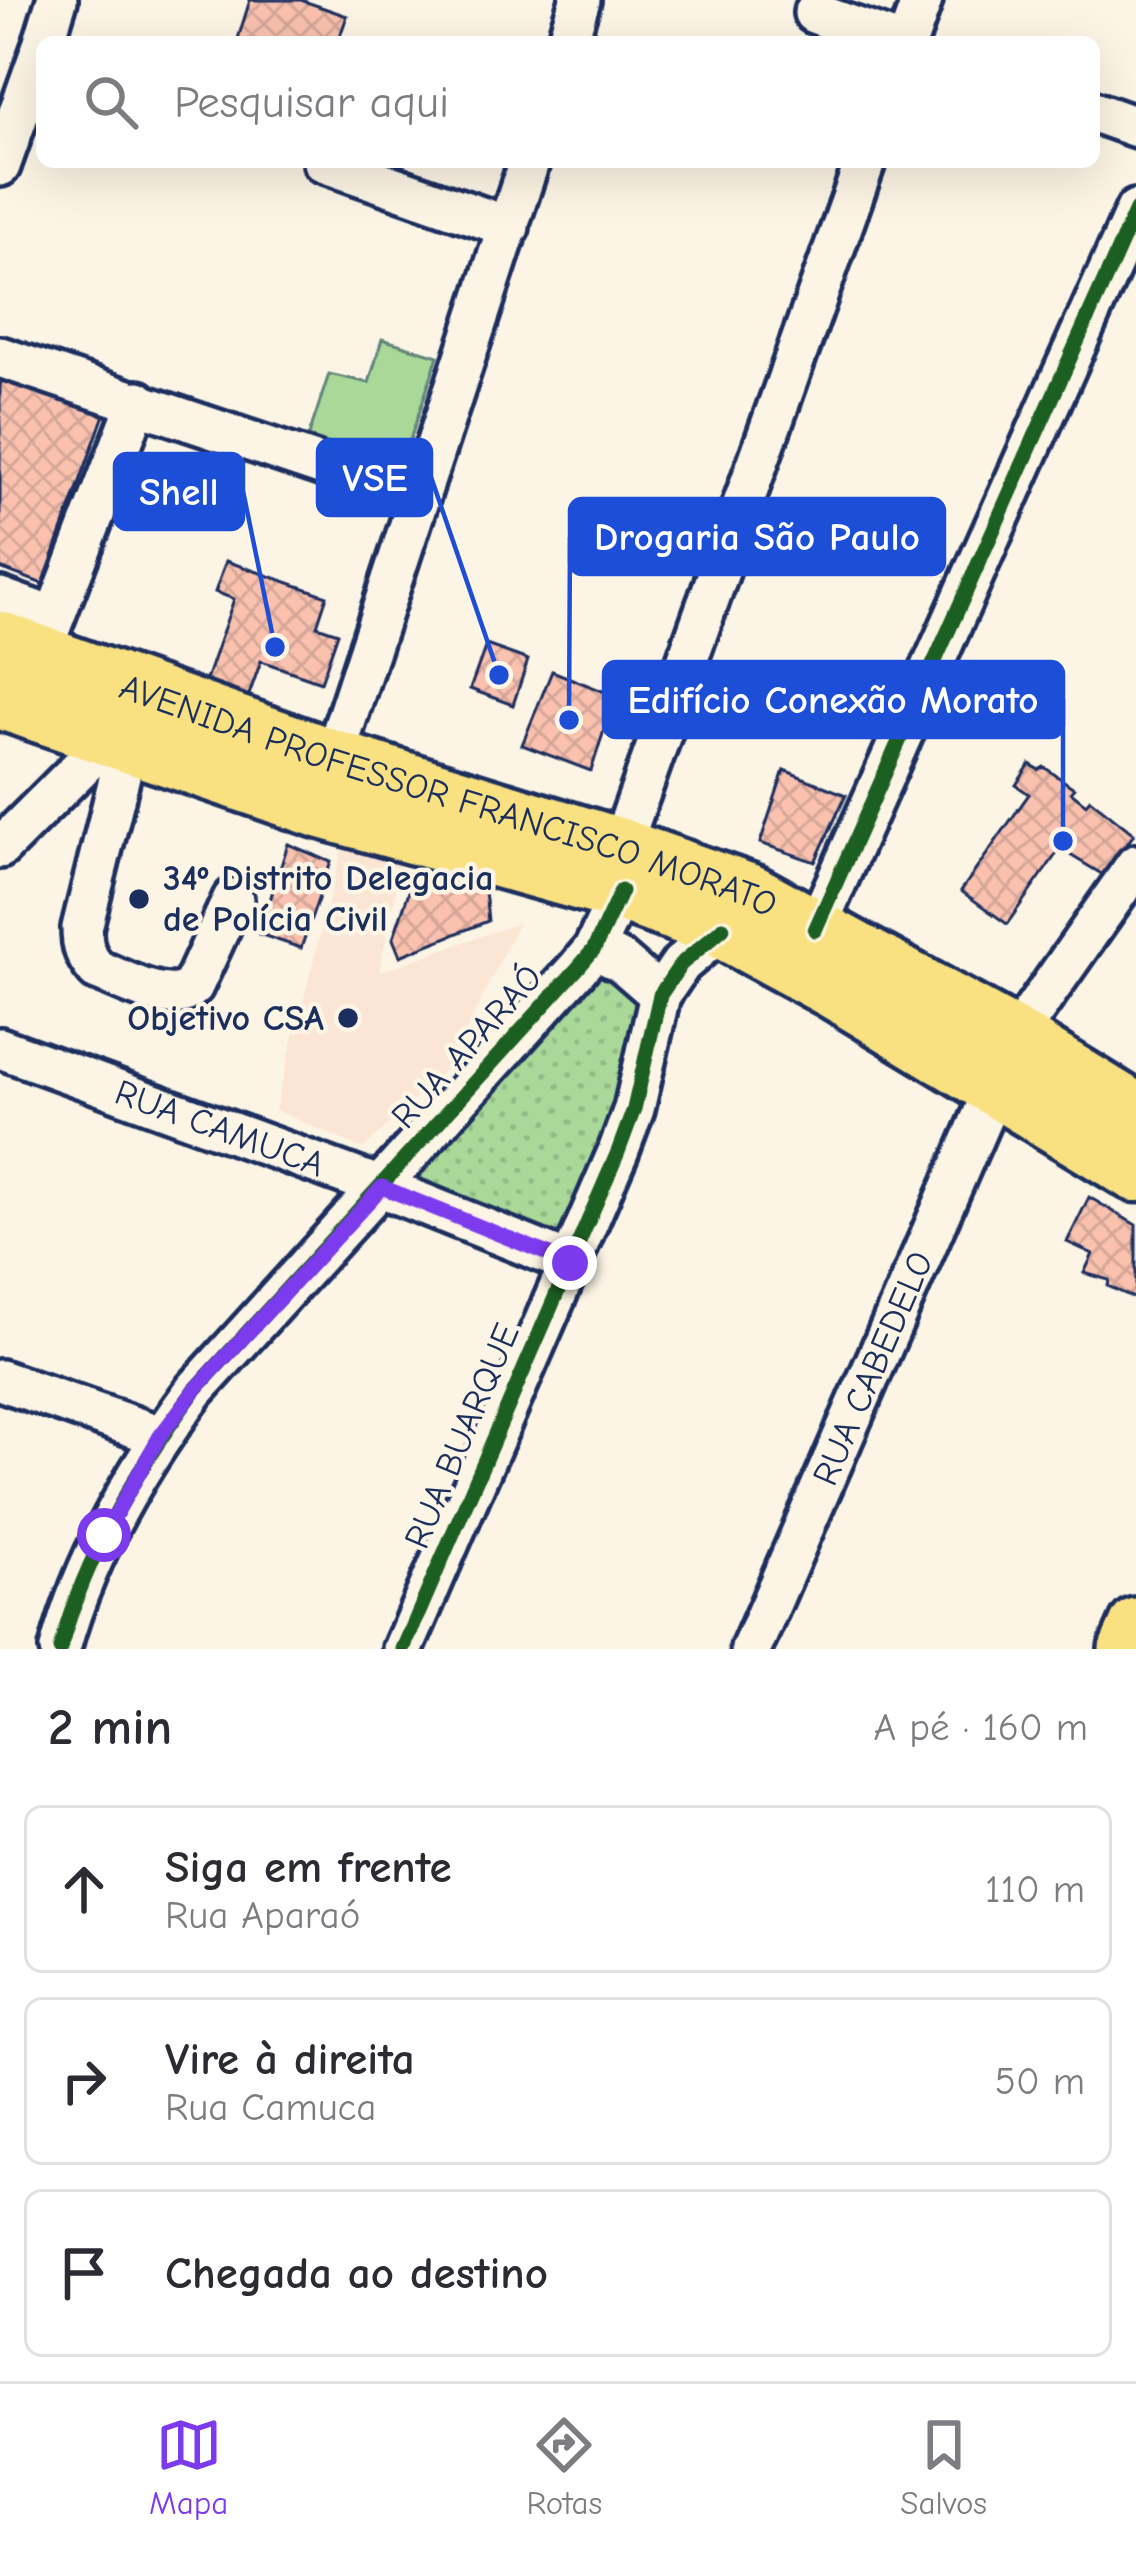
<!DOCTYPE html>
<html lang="pt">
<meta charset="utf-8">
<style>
body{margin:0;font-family:"Comic Neue",sans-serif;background:#f2f2f3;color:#2b2b33}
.stop{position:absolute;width:36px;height:36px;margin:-27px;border:9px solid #7c3aed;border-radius:50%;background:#fff}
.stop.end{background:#7c3aed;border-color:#fff;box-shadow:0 3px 12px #0008}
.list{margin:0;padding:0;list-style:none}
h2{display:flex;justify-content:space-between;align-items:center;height:156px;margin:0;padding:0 48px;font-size:51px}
h2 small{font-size:39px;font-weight:400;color:#7c7c81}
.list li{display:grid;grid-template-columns:78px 1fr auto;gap:36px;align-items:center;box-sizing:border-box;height:168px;margin:0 24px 24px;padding:0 24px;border:3px solid #e1e1e2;border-radius:18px}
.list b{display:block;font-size:45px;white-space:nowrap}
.list p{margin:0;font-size:39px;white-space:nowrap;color:#7c7c81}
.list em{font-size:39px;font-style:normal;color:#7c7c81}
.icon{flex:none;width:66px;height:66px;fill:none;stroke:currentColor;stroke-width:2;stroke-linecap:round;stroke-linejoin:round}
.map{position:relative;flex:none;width:1136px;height:1649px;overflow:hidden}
.search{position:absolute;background:#fff;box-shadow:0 12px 48px #0002;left:36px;right:36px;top:36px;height:132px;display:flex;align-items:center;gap:30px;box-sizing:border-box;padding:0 42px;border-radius:18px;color:#7c7c81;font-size:45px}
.sheet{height:732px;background:#fff}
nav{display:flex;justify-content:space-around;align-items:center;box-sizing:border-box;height:168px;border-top:3px solid #e1e1e2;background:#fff;font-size:33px;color:#7c7c81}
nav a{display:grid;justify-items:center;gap:6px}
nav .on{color:#7c3aed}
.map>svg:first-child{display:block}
</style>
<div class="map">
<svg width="1136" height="1649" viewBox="0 0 1136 1649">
<defs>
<pattern id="grass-dots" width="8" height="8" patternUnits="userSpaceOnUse" patternTransform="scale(3)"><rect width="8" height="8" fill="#a9d898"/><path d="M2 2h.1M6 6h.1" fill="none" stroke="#91ba85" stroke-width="1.8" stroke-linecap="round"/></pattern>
<pattern id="building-cross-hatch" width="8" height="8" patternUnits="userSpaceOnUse" patternTransform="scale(3)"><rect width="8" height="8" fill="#f9c1ae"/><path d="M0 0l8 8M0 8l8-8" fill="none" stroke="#d5a698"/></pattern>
</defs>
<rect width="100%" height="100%" fill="#fcf5e5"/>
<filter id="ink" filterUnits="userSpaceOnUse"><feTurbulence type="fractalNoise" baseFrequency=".00833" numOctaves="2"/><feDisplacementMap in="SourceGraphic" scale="24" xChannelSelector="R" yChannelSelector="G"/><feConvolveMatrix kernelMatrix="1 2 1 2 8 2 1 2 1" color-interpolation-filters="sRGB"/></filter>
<g filter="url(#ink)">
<polygon fill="#fbe5d4" points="345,838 403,856 379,972 518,923 450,1065 363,1149 275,1110"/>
<polygon fill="url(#grass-dots)" stroke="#62847b" stroke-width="3" points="600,972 640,982 614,1129 557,1257 398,1198"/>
<polygon fill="#a9d898" stroke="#62847b" stroke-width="3" points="382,339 438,356 397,479 305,447 329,374 369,383"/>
<g fill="url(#building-cross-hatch)" stroke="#1b2f5e" stroke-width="3">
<polygon points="250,0 301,0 347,16 338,42 237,42"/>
<polygon points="7,365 109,401 43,584 0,568 0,385"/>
<polygon points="226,561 327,596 317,626 338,633 321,682 261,661 245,706 202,691 234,599 215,592"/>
<polygon points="486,645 528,660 513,705 470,689"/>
<polygon points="552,671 615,696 591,771 522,745"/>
<polygon points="1030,764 1039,770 1044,767 1074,788 1071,792 1086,804 1090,799 1134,834 1105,876 1060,849 1007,924 961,891 1029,794 1016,785"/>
<polygon points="784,770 846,795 815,862 760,843"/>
<polygon points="288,844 331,862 301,948 259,934"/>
<polygon points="417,868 485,890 488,921 400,956 393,939"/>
<polygon points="1089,1197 1136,1225 1136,1299 1108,1286 1109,1280 1084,1273 1093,1254 1067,1242"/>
</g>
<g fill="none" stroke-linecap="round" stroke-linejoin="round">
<defs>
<g id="minor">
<polyline points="814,13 896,42"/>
<polyline points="44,42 57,0"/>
<polyline points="567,42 580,0"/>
<polyline points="907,42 922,0"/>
<polyline points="1094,112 1136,127"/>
<polyline points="323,162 509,227"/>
<polyline points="0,166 42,48"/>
<polyline points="0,357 419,498"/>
<polyline points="0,598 52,617"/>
<polyline points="39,657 138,401"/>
<path d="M128,743l-46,185c0,19 3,28 15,42 27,10 73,38 96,16l40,-87"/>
<polyline points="327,778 529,162"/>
<polyline points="0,848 111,737"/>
<polyline points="620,849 865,162"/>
<polyline points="815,930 1136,210"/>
<polyline points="594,949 622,962 660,995"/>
<polyline points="1014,1039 1136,865"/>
<path id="s1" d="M0,1048l381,139 189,76"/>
<polyline points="0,1380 160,1436"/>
<path d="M60,1649c25,-93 78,-182 135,-259l383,-422 16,-19 27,-58"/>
<polyline points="403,1649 618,1152 634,1109 660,995 681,964 723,928"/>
<path id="s2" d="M751,1649l244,-562"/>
</g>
<polyline id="major" points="1125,1649 1136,1624"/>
<g id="highway">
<path id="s3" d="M0,642l332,118 288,89 131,46 263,144 122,75"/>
<polyline points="0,698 319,807 621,891 723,928 834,988 1136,1171"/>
</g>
</defs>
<use href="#minor" stroke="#1b2f5e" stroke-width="48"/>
<use href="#major" stroke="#1b2f5e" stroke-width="60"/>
<use href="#highway" stroke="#1b2f5e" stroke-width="69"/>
<use href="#minor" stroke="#fcf5e5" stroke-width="39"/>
<use href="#major" stroke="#f9e181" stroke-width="51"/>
<use href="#highway" stroke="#f9e181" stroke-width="60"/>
<defs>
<g id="cycleway">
<polyline points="815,930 1136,210"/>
<path d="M60,1649c25,-93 78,-182 135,-259l383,-422 16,-19 27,-58"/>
<polyline points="403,1649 618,1152 634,1109 660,995 681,964 723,928"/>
</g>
</defs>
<use href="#cycleway" stroke="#fcf5e5" stroke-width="22"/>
<use href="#cycleway" stroke="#1b5e20" stroke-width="15"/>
</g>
</g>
<g fill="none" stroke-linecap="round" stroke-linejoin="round" filter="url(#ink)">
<polyline stroke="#7c3aed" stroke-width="15" points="104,1535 160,1436 195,1390 382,1187 570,1263"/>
</g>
<g fill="#1b2f5e" stroke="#fcf5e5" stroke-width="4.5">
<circle cx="139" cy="899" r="12"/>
<circle cx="348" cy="1018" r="12"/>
</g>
<g text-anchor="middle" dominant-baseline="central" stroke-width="9" stroke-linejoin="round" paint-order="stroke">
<g font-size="36" fill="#1b2f5e" stroke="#fcf5e5">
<text stroke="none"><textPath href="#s3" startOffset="474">AVENIDA PROFESSOR FRANCISCO MORATO</textPath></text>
<text transform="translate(467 1047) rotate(-48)">RUA APARAÓ</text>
<text stroke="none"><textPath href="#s1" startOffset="234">RUA CAMUCA</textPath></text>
<text stroke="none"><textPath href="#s2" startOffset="306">RUA CABEDELO</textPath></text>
<text transform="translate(462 1436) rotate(-67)">RUA BUARQUE</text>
</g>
<g font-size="36" font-weight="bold" fill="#1b2f5e" stroke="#fcf5e5" text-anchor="start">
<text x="163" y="878">34º Distrito Delegacia<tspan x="163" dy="41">de Polícia Civil</tspan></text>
<text x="324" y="1018" text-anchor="end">Objetivo CSA</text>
</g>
</g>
<path fill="none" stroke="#1d4ed8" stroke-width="4.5" d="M499 675L431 477M275 647L243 491M569 720L570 537M1063 841L1063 699"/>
<g fill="#1d4ed8" stroke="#fcf5e5" stroke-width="4.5">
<circle cx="499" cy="675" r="12"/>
<circle cx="275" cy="647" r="12"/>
<circle cx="569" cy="720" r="12"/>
<circle cx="1063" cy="841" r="12"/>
</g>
<g fill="#1d4ed8" stroke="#1d4ed8" stroke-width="4.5">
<rect x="318" y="440" width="113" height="75" rx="12"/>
<rect x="115" y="454" width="128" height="75" rx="12"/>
<rect x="570" y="499" width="374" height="75" rx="12"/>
<rect x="604" y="662" width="459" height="75" rx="12"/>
</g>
<g font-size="39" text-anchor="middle" font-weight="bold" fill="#fff">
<text x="375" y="491">VSE</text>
<text x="179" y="505">Shell</text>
<text x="757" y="550">Drogaria São Paulo</text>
<text x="833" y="713">Edifício Conexão Morato</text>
</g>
</svg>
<div class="stop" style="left:104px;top:1535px"></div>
<div class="stop end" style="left:570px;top:1263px"></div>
<div class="search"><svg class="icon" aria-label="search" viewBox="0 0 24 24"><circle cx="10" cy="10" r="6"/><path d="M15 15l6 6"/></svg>Pesquisar aqui</div>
</div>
<section class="sheet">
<h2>2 min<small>A pé · 160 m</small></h2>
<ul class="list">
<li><svg class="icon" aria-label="ahead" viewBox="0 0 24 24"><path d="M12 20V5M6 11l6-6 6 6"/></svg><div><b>Siga em frente</b><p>Rua Aparaó</p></div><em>110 m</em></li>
<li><svg class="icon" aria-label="right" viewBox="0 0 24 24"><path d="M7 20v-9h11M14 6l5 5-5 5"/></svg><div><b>Vire à direita</b><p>Rua Camuca</p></div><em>50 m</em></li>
<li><svg class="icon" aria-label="arrive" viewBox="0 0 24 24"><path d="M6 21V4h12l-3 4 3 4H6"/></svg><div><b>Chegada ao destino</b></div></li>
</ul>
</section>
<nav>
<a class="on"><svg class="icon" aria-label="map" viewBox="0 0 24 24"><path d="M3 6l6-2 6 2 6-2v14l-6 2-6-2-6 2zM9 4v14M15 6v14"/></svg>Mapa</a>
<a><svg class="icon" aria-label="directions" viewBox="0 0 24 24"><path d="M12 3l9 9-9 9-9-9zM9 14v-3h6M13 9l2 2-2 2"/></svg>Rotas</a>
<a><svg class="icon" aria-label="saved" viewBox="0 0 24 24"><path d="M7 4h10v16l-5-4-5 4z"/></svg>Salvos</a>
</nav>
